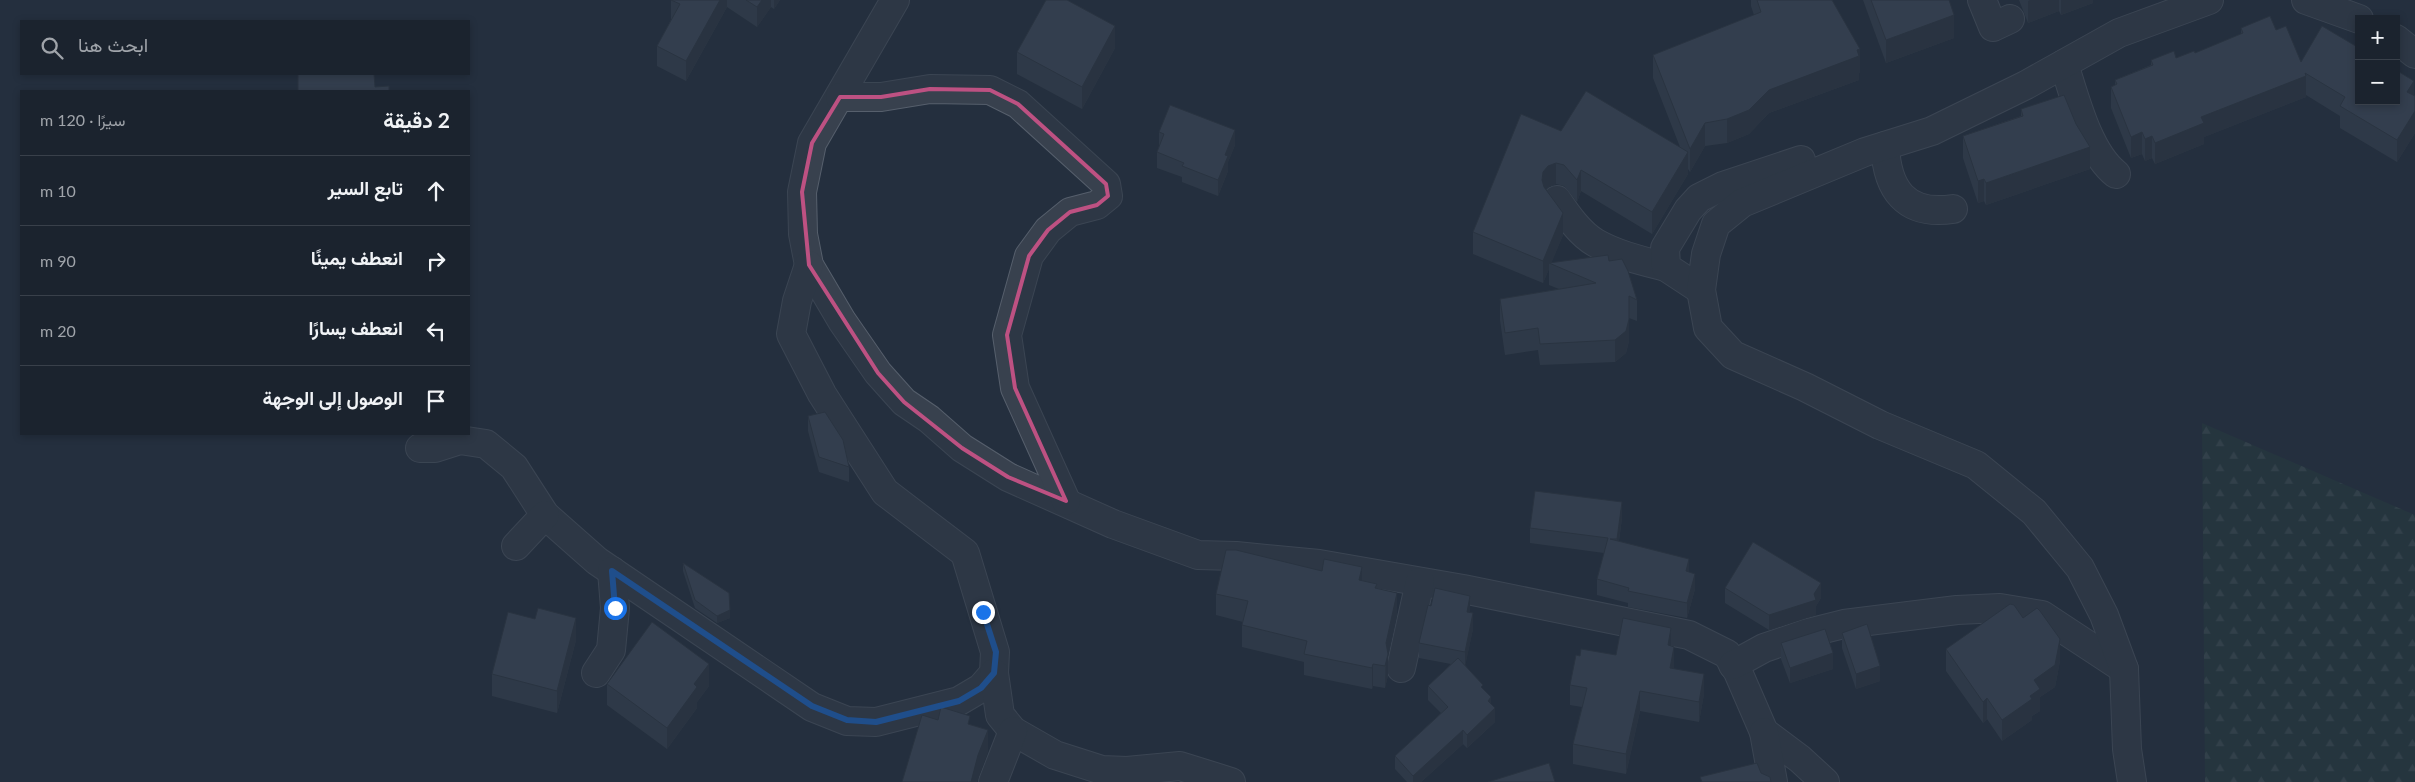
<!DOCTYPE html>
<html lang="ar">
<meta charset="utf-8">
<style>
body{margin:0;font-family:Lato,Vazirmatn,sans-serif;background:#282f3a;color:#f1f3f6;direction:rtl}
.controls{position:absolute;right:15px;top:15px;display:grid;overflow:hidden;border-radius:0px;box-shadow:0 2px 8px #0003}
.controls button{width:45px;height:45px;display:grid;place-items:center;padding:0;border:0;border-bottom:1px solid #39404a;background:#1b232e;color:#f1f3f6;font:25px sans-serif}
.stop{position:absolute;width:15px;height:15px;margin:-11px;border:4px solid #1a73e8;border-radius:50%;background:#fff}
.stop.end{background:#1a73e8;border-color:#fff;box-shadow:0 1px 5px #0008}
.list{margin:0;padding:0;list-style:none}
h2{display:flex;justify-content:space-between;align-items:center;height:65px;margin:0;padding:0 20px;font-size:21px}
h2 small{font-size:16px;font-weight:400;color:#a0a4aa}
.list li{display:grid;grid-template-columns:32px 1fr auto;gap:15px;align-items:center;box-sizing:border-box;height:70px;padding:0 20px;border-top:1px solid #39404a}
.list b{display:block;font-size:19px;white-space:nowrap}
.list em{font-size:16px;font-style:normal;color:#a0a4aa}
.icon{flex:none;width:28px;height:28px;fill:none;stroke:currentColor;stroke-width:2;stroke-linecap:round;stroke-linejoin:round}
.map{position:relative;flex:none;width:2415px;height:782px;overflow:hidden;direction:ltr}
.search{position:absolute;background:#1b232e;box-shadow:0 2px 8px #0003;left:20px;top:20px;width:450px;height:55px;display:flex;align-items:center;gap:12px;box-sizing:border-box;padding:0 18px;border-radius:0px;color:#a0a4aa;font-size:19px}
.panel{position:absolute;background:#1b232e;box-shadow:0 2px 8px #0003;left:20px;top:90px;width:450px;height:345px;border-radius:0px;direction:rtl}
.map>svg:first-child{display:block}
</style>
<div class="map">
<svg width="2415" height="782" viewBox="0 0 2415 782">
<defs>
<pattern id="forest-firs" width="22" height="20" patternUnits="userSpaceOnUse" patternTransform="scale(1.25)"><rect width="22" height="20" fill="#263c3f"/><path d="M5 1l3.5 6h-7zM16 11l3.5 6h-7z" fill="#435659"/></pattern>
</defs>
<rect width="100%" height="100%" fill="#242f3e"/>
<polygon fill="url(#forest-firs)" points="2202,423 2415,515 2415,782 2205,782"/>
<g fill="none" stroke-linecap="round" stroke-linejoin="round">
<defs>
<g id="minor">
<polyline points="895,0 812,143 802,192 803,234 809,265 842,321 878,373 904,402 929,419 962,448 1008,477 1113,524 1198,555 1236,556 1319,564 1463,589 1689,635 1727,654 1738,672 1764,732 1800,759 1825,782"/>
<polyline points="1982,0 1993,27 2010,19"/>
<polyline points="2306,0 2359,19"/>
<polyline points="2396,39 2415,54"/>
<path d="M2064,64c11,34 24,88 52,110"/>
<polyline points="840,97 881,97 930,89 990,90 1018,104 1106,184 1108,196 1097,205 1070,212 1048,230 1029,256 1007,335 1015,388 1066,501"/>
<path d="M1885,146c2,43 20,70 68,63"/>
<path d="M1557,200c10,15 23,34 39,43 21,12 47,18 70,24"/>
<polyline points="1701,290 1666,267 1665,248 1688,210 1699,198 1723,186 1801,160"/>
<polyline points="420,448 435,448 460,440 486,444 514,467 545,515 597,561 812,707 847,721 876,722 959,701 981,688 994,673 995,652 965,553 885,492 822,394 791,334 797,301 809,265"/>
<polyline points="516,546 545,515"/>
<polyline points="1733,665 1764,648 1808,633 1844,624 1957,610 2000,608 2042,615 2124,669"/>
<polyline points="1401,668 1420,582"/>
<polyline points="596,673 611,650 615,608 612,571"/>
<polyline points="994,673 1000,715 1013,731 1055,755 1102,770 1127,771 1180,766 1231,782"/>
<polyline points="1764,732 1773,782"/>
<polyline points="993,782 1013,731"/>
<polyline points="2132,782 2127,749 2124,669 2104,615 2080,568 2034,512 1976,465 1880,425 1805,387 1733,355 1708,328 1701,290 1706,254 1716,224 1742,203 1865,152 1932,131 2026,85 2119,33 2209,0"/>
</g>
</defs>
<use href="#minor" stroke="#565f6c" stroke-width="30"/>
<use href="#minor" stroke="#38414e" stroke-width="28"/>
</g>
<g fill="#3b4654">
<polygon points="671,0 780,0 774,9 771,7 757,27 727,7 686,81 657,66 657,46 671,20"/>
<polygon points="1751,0 1832,0 1860,72 1859,73 1859,80 1769,113 1749,134 1727,143 1705,146 1690,172 1688,169 1688,174 1652,234 1581,191 1577,202 1564,186 1556,184 1548,187 1546,190 1563,235 1551,263 1609,261 1637,300 1637,321 1629,318 1629,341 1626,353 1615,362 1540,365 1538,350 1505,355 1500,320 1500,299 1559,289 1549,285 1549,269 1543,283 1473,254 1473,232 1561,131 1680,147 1653,78 1653,55 1754,15 1751,6"/>
<polygon points="1863,0 1949,0 1954,38 1886,63"/>
<polygon points="2019,0 2093,0 2093,3 2061,15 2059,11 2028,23"/>
<polygon points="2241,28 2276,30 2301,62 2415,96 2415,133 2397,162 2340,128 2340,116 2306,95 2306,97 2204,137 2204,144 2155,164 2152,158 2145,161 2142,154 2131,158 2111,108 2111,87 2115,85 2115,80 2151,65 2151,60 2176,58 2195,53 2241,34"/>
<polygon points="1115,48 1082,109 1017,74 1017,52"/>
<polygon points="2021,109 2090,169 1986,205 1984,201 1978,203 1963,158 1963,136 2021,116"/>
<polygon points="1159,132 1235,145 1228,162 1228,171 1218,196 1182,182 1182,177 1157,168 1157,152 1159,147"/>
<polygon points="808,416 849,467 849,482 819,472 808,431"/>
<polygon points="1622,518 1619,541 1689,572 1695,589 1687,618 1628,607 1628,603 1597,595 1597,579 1604,553 1530,543 1530,528"/>
<polygon points="683,563 730,618 717,623 695,608 683,571"/>
<polygon points="1322,571 1362,580 1377,589 1397,614 1388,656 1388,675 1385,688 1373,686 1372,689 1304,675 1304,662 1242,647 1242,625 1243,622 1216,615 1216,594"/>
<polygon points="1725,588 1821,598 1816,606 1816,615 1769,630 1725,603"/>
<polygon points="1470,613 1473,629 1465,665 1483,689 1491,704 1495,722 1467,748 1463,744 1421,782 1407,782 1395,769 1395,756 1441,713 1428,700 1428,686 1451,664 1419,658 1419,643"/>
<polygon points="2023,618 2060,661 2055,687 2040,697 2040,711 2032,716 2032,720 2002,741 1987,719 1983,723 1946,671 1946,649"/>
<polygon points="1842,633 1880,681 1856,689 1842,648"/>
<polygon points="576,640 557,713 492,696 492,674"/>
<polygon points="1781,643 1833,669 1790,683 1781,659"/>
<polygon points="1671,646 1674,666 1673,669 1704,694 1699,722 1640,711 1626,774 1573,764 1573,744 1582,707 1570,705 1570,685 1580,656 1616,655"/>
<polygon points="607,684 709,686 697,702 697,708 667,749 607,705"/>
</g>
<g fill="#303945">
<polygon points="720,0 727,0 727,7 686,81 686,61"/>
<polygon points="762,0 771,0 771,7 757,27 757,7"/>
<polygon points="774,0 780,0 774,9"/>
<polygon points="2030,0 2059,0 2059,11 2028,23 2028,1"/>
<polygon points="2061,0 2093,0 2093,3 2061,15"/>
<polygon points="1954,15 1954,38 1886,63 1886,40"/>
<polygon points="1115,26 1115,48 1082,109 1082,87"/>
<polygon points="1860,49 1860,72 1859,73 1859,80 1769,113 1749,134 1727,143 1727,119 1769,90"/>
<polygon points="2306,76 2306,97 2204,137 2204,144 2155,164 2155,143 2201,117"/>
<polygon points="2414,81 2414,102 2407,92"/>
<polygon points="2415,111 2415,133 2397,162 2397,140"/>
<polygon points="1705,123 1705,146 1690,172 1690,149"/>
<polygon points="1235,130 1235,145 1228,162 1228,171 1218,196 1218,180 1225,155"/>
<polygon points="2142,132 2142,154 2131,158 2131,137"/>
<polygon points="2152,136 2152,158 2145,161 2145,139"/>
<polygon points="2090,147 2090,169 1986,205 1986,183"/>
<polygon points="1688,152 1688,174 1652,234 1652,212"/>
<polygon points="1556,163 1556,184 1548,187 1543,194 1542,180 1543,172 1548,166"/>
<polygon points="1581,170 1581,191 1577,202 1577,180"/>
<polygon points="1984,179 1984,201 1978,203 1978,181"/>
<polygon points="1563,213 1563,235 1551,264 1549,263 1549,269 1543,283 1543,261"/>
<polygon points="1629,319 1629,341 1626,353 1615,362 1615,340"/>
<polygon points="1622,502 1622,518 1617,555 1617,539"/>
<polygon points="1689,559 1689,574 1686,571"/>
<polygon points="1362,567 1362,588 1359,580"/>
<polygon points="1695,574 1695,589 1687,618 1687,603"/>
<polygon points="1821,583 1821,598 1816,606 1816,615 1769,630 1769,615 1814,594"/>
<polygon points="1397,593 1397,614 1388,656 1388,675 1385,688 1386,643"/>
<polygon points="1470,596 1470,612 1467,627 1467,612"/>
<polygon points="730,610 730,618 717,623 717,616"/>
<polygon points="1473,613 1473,629 1465,667 1465,652"/>
<polygon points="576,618 576,640 557,713 557,691"/>
<polygon points="1671,628 1671,647 1668,645"/>
<polygon points="2060,639 2060,661 2055,687 2040,697 2040,711 2032,716 2032,720 2002,741 2002,720 2030,696 2034,680"/>
<polygon points="1674,647 1674,666 1670,688 1670,668"/>
<polygon points="1833,653 1833,669 1790,683 1790,668"/>
<polygon points="709,664 709,686 697,702 697,708 667,749 667,728 694,684"/>
<polygon points="1373,664 1373,686 1372,689 1372,668"/>
<polygon points="1880,666 1880,681 1856,689 1856,674"/>
<polygon points="1704,674 1704,694 1699,722 1699,702"/>
<polygon points="1640,691 1640,711 1626,774 1626,754"/>
<polygon points="1491,697 1491,711 1488,701"/>
<polygon points="1987,698 1987,719 1983,723 1983,702"/>
<polygon points="1495,708 1495,722 1467,748 1467,735"/>
<polygon points="988,730 988,752 977,782 971,782 978,755"/>
<polygon points="1463,730 1463,744 1421,782 1413,782 1413,776"/>
</g>
<g fill="#455162" stroke="#303945">
<polygon points="671,0 720,0 686,61 657,46 680,4"/>
<polygon points="746,0 762,0 757,7"/>
<polygon points="1046,0 1067,0 1115,26 1082,87 1017,52"/>
<polygon points="1757,0 1832,0 1860,49 1857,50 1859,56 1769,90 1749,110 1727,119 1705,123 1690,149 1653,55 1761,12"/>
<polygon points="1871,0 1949,0 1954,15 1886,40"/>
<polygon points="2270,16 2276,30 2286,26 2301,62 2322,26 2359,48 2359,101 2396,101 2396,70 2414,81 2407,92 2415,96 2415,111 2397,140 2340,106 2345,97 2305,73 2306,76 2201,117 2204,123 2155,143 2152,136 2145,139 2142,132 2131,137 2111,87 2117,84 2115,80 2153,65 2151,60 2174,51 2176,58 2194,51 2195,53 2243,33 2241,28"/>
<polygon points="298,74 374,74 375,87 389,86 389,91 298,91"/>
<polygon points="1586,91 1688,152 1652,212 1581,170 1577,180 1564,165 1556,163 1548,166 1543,172 1542,180 1544,187 1563,213 1543,261 1473,232 1521,114 1561,131"/>
<polygon points="2064,95 2076,124 2090,147 1986,183 1984,179 1978,181 1963,136 2023,116 2021,109"/>
<polygon points="1170,105 1235,130 1225,155 1228,156 1218,180 1182,166 1184,163 1157,152 1164,134 1159,132"/>
<polygon points="1608,255 1609,261 1622,259 1628,271 1637,300 1629,296 1629,319 1626,331 1615,340 1540,344 1538,328 1505,333 1500,299 1596,283 1549,263"/>
<polygon points="825,412 843,440 849,467 819,457 808,416"/>
<polygon points="1535,491 1622,502 1617,539 1610,539 1689,559 1686,571 1695,574 1687,603 1628,591 1629,588 1597,579 1608,538 1530,528"/>
<polygon points="1753,542 1821,583 1814,594 1816,600 1769,615 1725,588"/>
<polygon points="1226,550 1236,550 1322,571 1324,559 1362,567 1359,580 1377,584 1375,588 1397,593 1386,643 1388,654 1385,666 1373,664 1372,668 1304,654 1307,641 1242,625 1248,601 1216,594"/>
<polygon points="683,563 729,593 730,610 717,616 695,600"/>
<polygon points="1435,588 1470,596 1467,612 1473,613 1465,652 1419,643 1428,605 1431,606"/>
<polygon points="2010,604 2014,605 2023,618 2037,608 2040,611 2060,639 2055,665 2034,680 2040,689 2030,696 2032,699 2002,720 1987,698 1983,702 1946,649"/>
<polygon points="538,608 576,618 557,691 492,674 508,612 535,619"/>
<polygon points="1623,618 1671,628 1668,645 1674,647 1670,668 1704,674 1699,702 1640,691 1626,754 1573,744 1587,688 1570,685 1576,655 1580,656 1581,649 1616,655"/>
<polygon points="652,622 709,664 694,684 697,687 667,728 607,684"/>
<polygon points="1867,624 1880,666 1856,674 1842,633"/>
<polygon points="1825,629 1833,653 1790,668 1781,643"/>
<polygon points="1458,658 1483,685 1481,687 1491,697 1488,701 1495,708 1467,735 1463,730 1413,776 1395,756 1448,707 1428,686"/>
<polygon points="941,707 970,716 968,724 988,730 978,755 971,782 902,782 922,715 938,720"/>
<polygon points="1549,763 1555,782 1488,782"/>
<polygon points="1757,763 1761,773 1770,777 1771,782 1702,782 1700,777"/>
</g>
<g fill="none" stroke-linecap="round" stroke-linejoin="round">
<polyline stroke="#1a73e8" stroke-width="6" points="615,608 612,571 812,706 847,720 876,722 959,701 981,688 994,673 996,652 983,612"/>
</g>
<path d="M0 0H2415V782H0ZM930,89l60,1 28,14 88,80 2,12 -11,9 -27,7 -22,18 -19,26 -22,79 8,53 51,113 -58,-24 -46,-29 -58,-46 -26,-29 -69,-108 -7,-73 10,-49 28,-46h41z" fill="#242f3e" fill-opacity=".55" fill-rule="evenodd"/>
<path fill="none" stroke="#bd5182" stroke-width="4" stroke-linejoin="round" d="M930,89l60,1 28,14 88,80 2,12 -11,9 -27,7 -22,18 -19,26 -22,79 8,53 51,113 -58,-24 -46,-29 -58,-46 -26,-29 -69,-108 -7,-73 10,-49 28,-46h41z"/>
</svg>
<div class="controls">
<button>+</button>
<button>−</button>
</div>
<div class="stop" style="left:615px;top:608px"></div>
<div class="stop end" style="left:983px;top:612px"></div>
<div class="search"><svg class="icon" aria-label="search" viewBox="0 0 24 24"><circle cx="10" cy="10" r="6"/><path d="M15 15l6 6"/></svg>ابحث هنا</div>
<section class="panel">
<h2>2 دقيقة<small>سيرًا · 120 m</small></h2>
<ul class="list">
<li><svg class="icon" aria-label="ahead" viewBox="0 0 24 24"><path d="M12 20V5M6 11l6-6 6 6"/></svg><div><b>تابع السير</b></div><em>10 m</em></li>
<li><svg class="icon" aria-label="right" viewBox="0 0 24 24"><path d="M7 20v-9h11M14 6l5 5-5 5"/></svg><div><b>انعطف يمينًا</b></div><em>90 m</em></li>
<li><svg class="icon" aria-label="left" viewBox="0 0 24 24"><path d="M17 20v-9H6M10 6l-5 5 5 5"/></svg><div><b>انعطف يسارًا</b></div><em>20 m</em></li>
<li><svg class="icon" aria-label="arrive" viewBox="0 0 24 24"><path d="M6 21V4h12l-3 4 3 4H6"/></svg><div><b>الوصول إلى الوجهة</b></div></li>
</ul>
</section>
</div>
